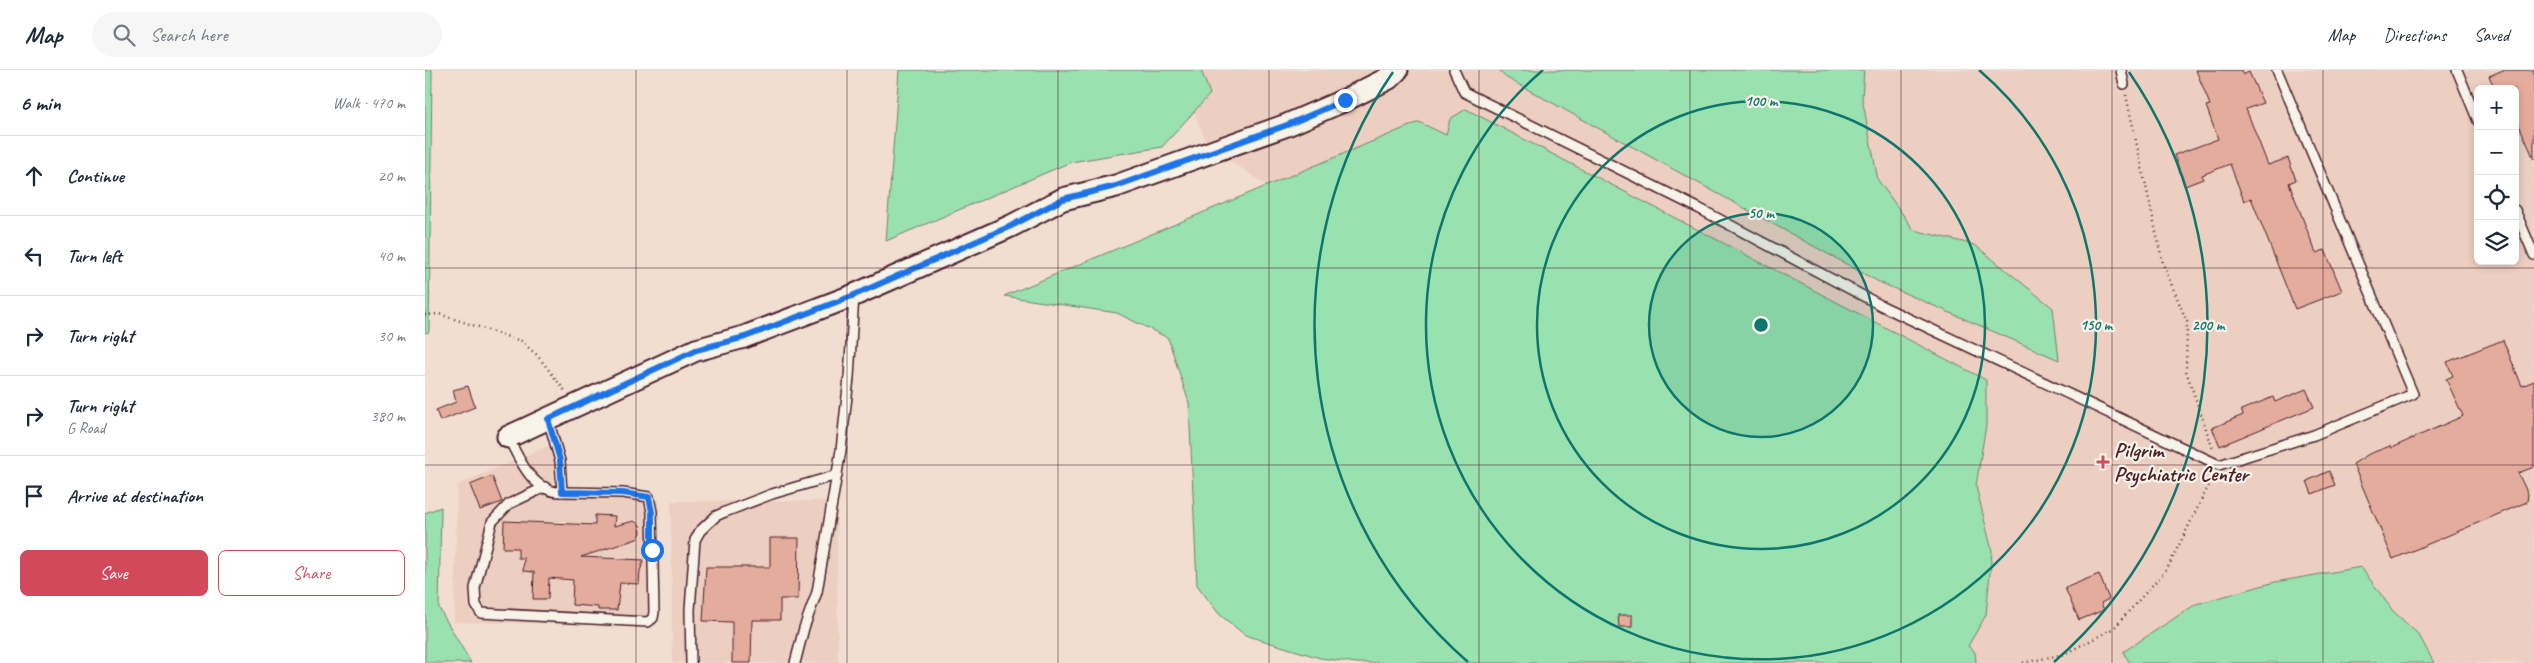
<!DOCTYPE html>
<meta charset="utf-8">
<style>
body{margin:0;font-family:Caveat,sans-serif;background:#f6f6f7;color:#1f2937}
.controls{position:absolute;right:15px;top:15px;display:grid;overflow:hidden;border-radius:8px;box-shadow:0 2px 8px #0003}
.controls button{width:45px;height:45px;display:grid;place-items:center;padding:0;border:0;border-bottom:1px solid #e0e1e3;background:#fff;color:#1f2937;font:25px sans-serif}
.stop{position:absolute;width:15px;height:15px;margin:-11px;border:4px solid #1a73e8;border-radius:50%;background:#fff}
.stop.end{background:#1a73e8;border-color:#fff;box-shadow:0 1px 5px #0008}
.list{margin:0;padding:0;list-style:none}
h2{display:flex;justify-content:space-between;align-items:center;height:65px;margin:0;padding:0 20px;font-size:21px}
h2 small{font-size:16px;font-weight:400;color:#747a83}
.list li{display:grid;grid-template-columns:32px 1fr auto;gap:15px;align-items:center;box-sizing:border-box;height:80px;padding:0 20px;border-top:1px solid #e0e1e3}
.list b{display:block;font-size:19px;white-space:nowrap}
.list p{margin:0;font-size:16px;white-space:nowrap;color:#747a83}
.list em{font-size:16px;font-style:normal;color:#747a83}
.actions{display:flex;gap:10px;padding:15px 20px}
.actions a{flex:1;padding:11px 0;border:1px solid #d1495b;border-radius:8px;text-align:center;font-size:18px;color:#d1495b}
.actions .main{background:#d1495b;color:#fff}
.icon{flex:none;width:28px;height:28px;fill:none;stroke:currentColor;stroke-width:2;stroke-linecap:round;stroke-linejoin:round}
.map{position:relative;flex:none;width:2109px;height:593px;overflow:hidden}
header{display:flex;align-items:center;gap:30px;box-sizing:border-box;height:70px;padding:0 25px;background:#fff;border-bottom:1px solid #e0e1e3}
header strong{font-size:24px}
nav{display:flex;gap:28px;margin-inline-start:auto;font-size:18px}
.search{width:350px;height:45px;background:#f6f6f7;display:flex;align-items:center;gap:12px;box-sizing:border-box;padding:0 18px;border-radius:28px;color:#747a83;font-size:19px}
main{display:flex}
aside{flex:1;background:#fff}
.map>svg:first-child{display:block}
</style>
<header>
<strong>Map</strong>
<div class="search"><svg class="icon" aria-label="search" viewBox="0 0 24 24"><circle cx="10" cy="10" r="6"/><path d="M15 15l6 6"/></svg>Search here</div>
<nav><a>Map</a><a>Directions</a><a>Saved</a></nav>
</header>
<main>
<aside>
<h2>6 min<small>Walk · 470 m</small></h2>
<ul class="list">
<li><svg class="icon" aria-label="ahead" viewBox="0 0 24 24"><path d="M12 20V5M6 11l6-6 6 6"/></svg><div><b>Continue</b></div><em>20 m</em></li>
<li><svg class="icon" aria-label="left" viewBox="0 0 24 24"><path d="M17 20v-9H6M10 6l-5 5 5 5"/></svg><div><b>Turn left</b></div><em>40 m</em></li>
<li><svg class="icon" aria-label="right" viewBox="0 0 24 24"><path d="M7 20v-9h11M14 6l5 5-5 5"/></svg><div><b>Turn right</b></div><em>30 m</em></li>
<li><svg class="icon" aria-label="right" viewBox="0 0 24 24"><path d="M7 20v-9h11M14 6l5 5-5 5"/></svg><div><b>Turn right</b><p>G Road</p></div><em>380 m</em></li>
<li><svg class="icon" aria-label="arrive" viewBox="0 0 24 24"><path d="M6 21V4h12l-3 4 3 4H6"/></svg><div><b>Arrive at destination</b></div></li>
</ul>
<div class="actions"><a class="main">Save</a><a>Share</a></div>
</aside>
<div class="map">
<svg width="2109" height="593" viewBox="0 0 2109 593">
<rect width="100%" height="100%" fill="#f1ded1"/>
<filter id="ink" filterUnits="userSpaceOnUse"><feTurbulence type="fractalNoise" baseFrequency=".02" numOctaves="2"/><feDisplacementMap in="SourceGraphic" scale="10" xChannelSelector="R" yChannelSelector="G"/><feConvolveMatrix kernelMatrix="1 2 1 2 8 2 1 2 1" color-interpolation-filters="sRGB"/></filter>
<g filter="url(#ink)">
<g fill="#edcfc1" fill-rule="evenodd">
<path d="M753,0h1356v593h-568l-759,-518zM2053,19h37v172h-37z"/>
<polygon points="130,373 127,425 234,429 232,556 29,552 32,415"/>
<polygon points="246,431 412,431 413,593 247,593"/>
</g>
<g fill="#99e1af" stroke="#72806d">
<polygon points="0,0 7,0 4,262 0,263"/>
<polygon points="474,0 776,0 785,24 737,77 646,92 461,171"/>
<polygon points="1074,0 1439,0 1437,28 1453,110 1489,160 1550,175 1628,238 1634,290 1454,212 1080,7"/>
<polygon points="1041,39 1561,310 1561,355 1551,416 1567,481 1561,545 1543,576 1550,582 1551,593 932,593 895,588 820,565 794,544 772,515 764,333 743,268 692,243 579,226 994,52 1021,65 1025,49"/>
<polygon points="16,437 14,538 46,593 0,593 0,443"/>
<polygon points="1936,497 1968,541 1994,565 2009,593 1705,593 1698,582 1771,534 1850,512"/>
</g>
<g fill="#e4ac9c" stroke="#4a1f2b">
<polygon points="1771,0 1816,0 1818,5 1824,2 1838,33 1821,39 1843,95 1863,88 1871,110 1864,113 1891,183 1900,180 1917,221 1870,239 1826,128 1819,131 1805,94 1777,105 1778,109 1760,116 1749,85 1793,69 1781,36 1785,35"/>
<polygon points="2078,0 2109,0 2109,89 2090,46 2090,19 2070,19 2064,6"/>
<polygon points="2078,270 2097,316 2109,311 2109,397 2093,403 2103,424 2102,432 1968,489 1928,394 1944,384 1965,376 1966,378 2038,346 2021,309 2028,306 2022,292"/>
<polygon points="43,316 50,337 15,351 11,340 31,332 28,320"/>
<polygon points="1881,319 1889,337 1795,376 1787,358 1818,345 1816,340 1848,327 1850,332"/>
<polygon points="1904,401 1910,415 1887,424 1882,411"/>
<polygon points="67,406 77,432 55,440 45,415"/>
<polygon points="170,445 190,446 189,456 209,451 215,455 216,463 212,469 156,487 219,490 215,501 214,514 195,513 192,540 173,540 173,537 147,535 148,510 124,508 123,529 108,529 109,502 98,501 99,488 93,488 93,478 78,478 79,451 170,455"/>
<polygon points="345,468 374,468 373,529 355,529 355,550 327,550 326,593 307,593 307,552 278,551 281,497 345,497"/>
<polygon points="1674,504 1684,529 1676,533 1679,540 1654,550 1640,518"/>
<polygon points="1193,545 1207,545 1207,557 1194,557"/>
</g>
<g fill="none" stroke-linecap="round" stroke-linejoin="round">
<defs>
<g id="service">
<polyline points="1029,0 1039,22 1275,139 1457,236 1794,395 1889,365 1988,324 1852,0"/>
<polyline points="1696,0 1699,14"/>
<polyline points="2032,0 2053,51"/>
<polyline points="2090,140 2109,185"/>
<path d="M83,367c11,22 25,56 54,55l-2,-31 -12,-42"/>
<polyline points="120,417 84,434 67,452 50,518 51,535 56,543 223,552 228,548 229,542 227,442 224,427 198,423 137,422"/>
<polyline points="266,593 265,540 270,470 275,461 291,446 300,442 347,424 412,405"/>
<polyline points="370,593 379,558 392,522 416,380 424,308 429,225"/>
</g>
<polyline id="tertiary" points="83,367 271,280 319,267 427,226 586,156 638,129 691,116 862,55 920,30 964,8 972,0"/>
</defs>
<use href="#service" stroke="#4a1f2b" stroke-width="12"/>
<use href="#tertiary" stroke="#4a1f2b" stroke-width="25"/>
<g stroke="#4a1f2b" stroke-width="2.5" stroke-dasharray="1 4" stroke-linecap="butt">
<polyline points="1701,25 1738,194 1762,252 1761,301 1788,379"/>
<polyline points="0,245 14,244 96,271 112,285 141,322"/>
<polyline points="1598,593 1639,584 1688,559 1742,499 1789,405"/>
</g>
<use href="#service" stroke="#f7f3e8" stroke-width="9"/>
<use href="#tertiary" stroke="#f7f3e8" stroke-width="21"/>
</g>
</g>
<g fill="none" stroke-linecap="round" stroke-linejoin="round" filter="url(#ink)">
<polyline stroke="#1a73e8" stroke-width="6" points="227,480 227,442 224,427 198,423 137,422 135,390 123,349 271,280 320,267 427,226 586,156 638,129 691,116 862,55 920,30"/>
</g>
<path fill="none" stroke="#4a1f2b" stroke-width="1" stroke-opacity="0.55" d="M211,0v593M422,0v593M633,0v593M844,0v593M1054,0v593M1265,0v593M1476,0v593M1687,0v593M1898,0v593M0,198h2109M0,395h2109"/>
<circle cx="1336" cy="255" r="112" fill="#0f766e" fill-opacity=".12"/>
<g fill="none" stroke="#0f766e" stroke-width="2.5">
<circle cx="1336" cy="255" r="112"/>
<circle cx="1336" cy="255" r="224"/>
<path d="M1554 0A335 335 0 1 1 1118 0"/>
<path d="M1043 592A447 447 0 0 1 968 2M1704 2A447 447 0 0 1 1629 592"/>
</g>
<path fill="#d1495b" stroke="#f7f3e8" stroke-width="2" d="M1675.5 384.5h5v5h5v5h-5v5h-5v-5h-5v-5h5z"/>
<g text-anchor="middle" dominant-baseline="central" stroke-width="4.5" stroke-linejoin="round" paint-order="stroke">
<g font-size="21" font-weight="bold" fill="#4a1f2b" stroke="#f7f3e8" text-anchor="start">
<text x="1689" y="380">Pilgrim<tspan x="1689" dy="24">Psychiatric Center</tspan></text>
</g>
</g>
<circle cx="1336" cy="255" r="8" fill="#0f766e" stroke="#f7f3e8" stroke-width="2.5"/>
<g font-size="15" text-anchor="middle" font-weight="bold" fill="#0f766e" stroke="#f7f3e8" stroke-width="4.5" stroke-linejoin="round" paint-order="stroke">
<text x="1336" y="36">100 m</text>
<text x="1336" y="148">50 m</text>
<text x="1671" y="260">150 m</text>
<text x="1783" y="260">200 m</text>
</g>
</svg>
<div class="controls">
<button>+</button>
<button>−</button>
<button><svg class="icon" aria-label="locate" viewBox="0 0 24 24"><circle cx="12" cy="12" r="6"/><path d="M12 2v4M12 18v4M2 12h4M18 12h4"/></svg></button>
<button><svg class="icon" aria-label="layers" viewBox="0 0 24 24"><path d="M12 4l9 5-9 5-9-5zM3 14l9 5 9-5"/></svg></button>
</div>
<div class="stop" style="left:227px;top:480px"></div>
<div class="stop end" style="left:920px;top:30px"></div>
</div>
</main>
